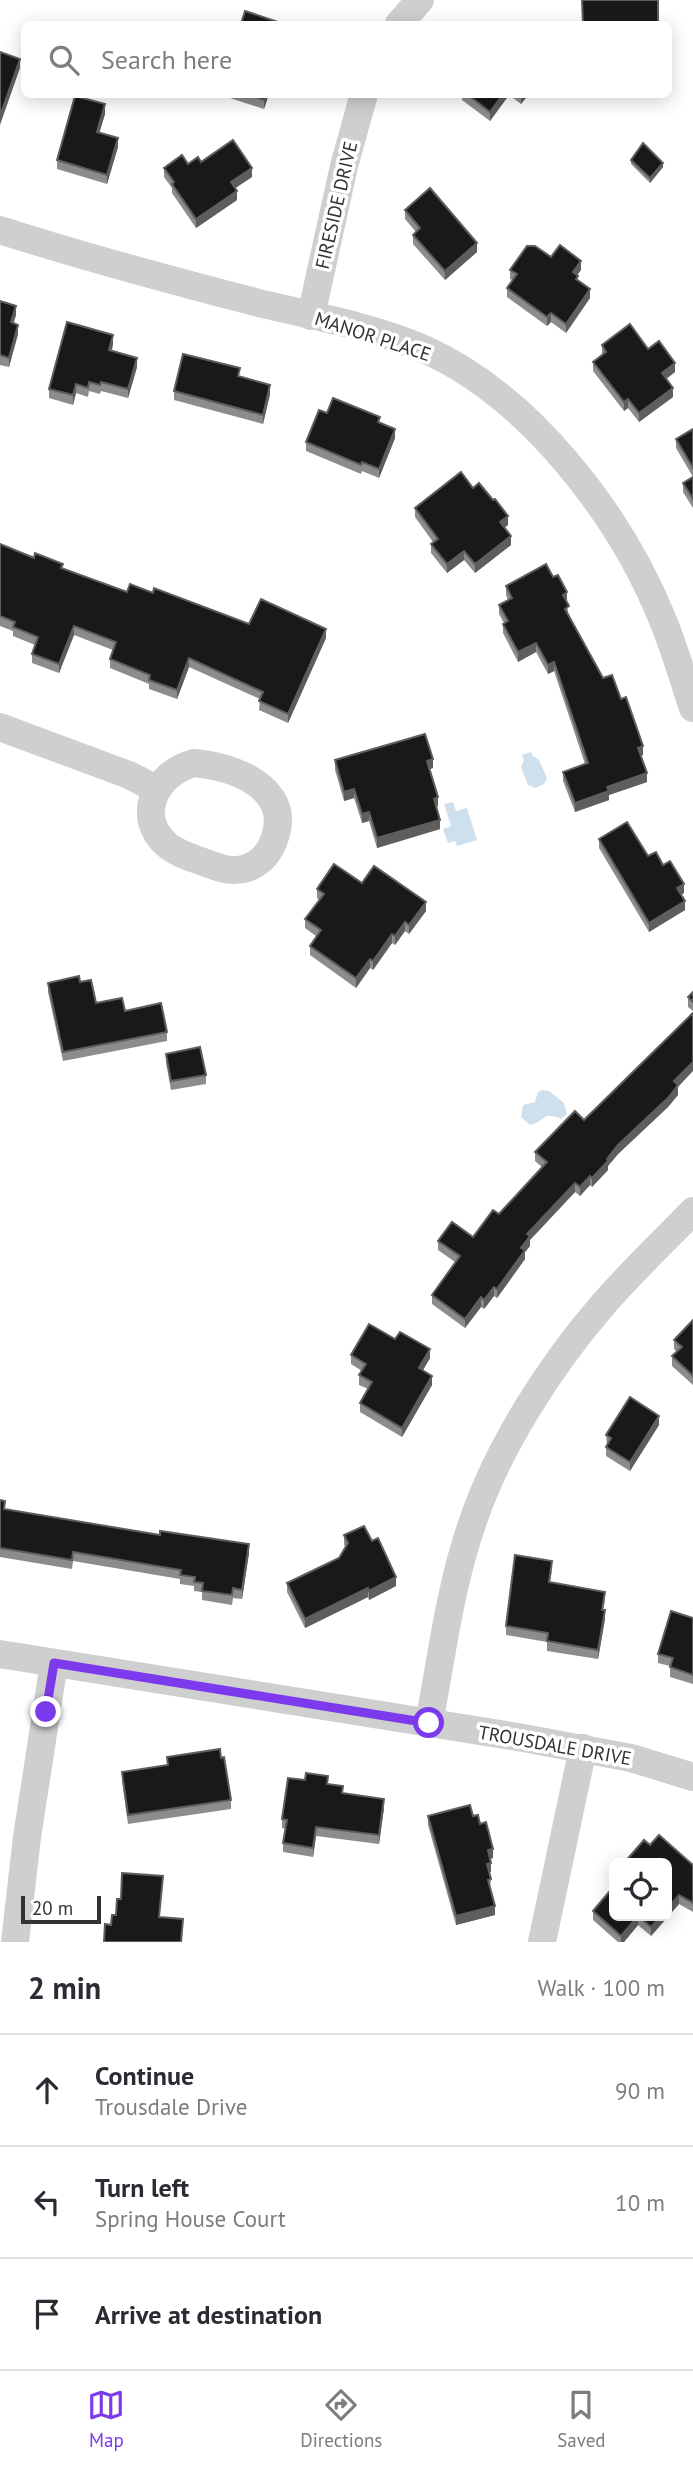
<!DOCTYPE html>
<meta charset="utf-8">
<style>
body{margin:0;font-family:"PT Sans",sans-serif;background:#f7f7f7;color:#2b2b33}
.controls{position:absolute;right:21px;bottom:21px;display:grid;overflow:hidden;border-radius:10px;box-shadow:0 4px 18px #0003}
.controls button{width:63px;height:63px;display:grid;place-items:center;padding:0;border:0;border-bottom:2px solid #e1e1e2;background:#fff;color:#2b2b33;font:35px sans-serif}
.scale{position:absolute;left:21px;bottom:18px;width:80px;box-sizing:border-box;padding-left:7px;border:4px solid #323232;border-top:0;font-size:19px;line-height:24px;white-space:nowrap;color:#323232;-webkit-text-stroke:5px #fff;paint-order:stroke}
.stop{position:absolute;width:21px;height:21px;margin:-16px;border:5px solid #7c3aed;border-radius:50%;background:#fff}
.stop.end{background:#7c3aed;border-color:#fff;box-shadow:0 2px 7px #0008}
.list{margin:0;padding:0;list-style:none}
h2{display:flex;justify-content:space-between;align-items:center;height:91px;margin:0;padding:0 28px;font-size:30px}
h2 small{font-size:23px;font-weight:400;color:#7c7c81}
.list li{display:grid;grid-template-columns:46px 1fr auto;gap:21px;align-items:center;box-sizing:border-box;height:112px;padding:0 28px;border-top:2px solid #e1e1e2}
.list b{display:block;font-size:26px;white-space:nowrap}
.list p{margin:0;font-size:23px;white-space:nowrap;color:#7c7c81}
.list em{font-size:23px;font-style:normal;color:#7c7c81}
.icon{flex:none;width:38px;height:38px;fill:none;stroke:currentColor;stroke-width:2;stroke-linecap:round;stroke-linejoin:round}
.map{position:relative;flex:none;width:693px;height:1942px;overflow:hidden}
.search{position:absolute;background:#fff;box-shadow:0 4px 18px #0003;left:21px;right:21px;top:21px;height:77px;display:flex;align-items:center;gap:18px;box-sizing:border-box;padding:0 24px;border-radius:10px;color:#7c7c81;font-size:26px}
.sheet{height:427px;background:#fff}
nav{display:flex;justify-content:space-around;align-items:center;box-sizing:border-box;height:98px;border-top:2px solid #e1e1e2;background:#fff;font-size:19px;color:#7c7c81}
nav a{display:grid;justify-items:center;gap:4px}
nav .on{color:#7c3aed}
.map>svg:first-child{display:block}
</style>
<div class="map">
<svg width="693" height="1942" viewBox="0 0 693 1942">
<rect width="100%" height="100%" fill="#fff"/>
<g fill="#cedfed">
<polygon points="531,752 533,756 539,760 547,778 544,784 535,788 528,785 521,767 524,760 522,755"/>
<polygon points="453,802 456,811 467,808 477,840 457,846 455,841 448,843 443,829 451,826 444,804"/>
<path d="M542,1090l7,1 15,12 3,11 -6,5c-19,-9 -16,4 -31,6l-9,-8 2,-12 12,-3 3,-10z"/>
</g>
<g fill="none" stroke-linecap="round" stroke-linejoin="round">
<g stroke="#cfcfcf" stroke-width="28">
<polyline points="399,24 420,0"/>
<path d="M0,230c84,27 170,50 255,72 53,13 120,25 169,47 105,47 195,164 238,269 12,29 21,60 31,90"/>
<polyline points="311,316 344,166 364,94"/>
<polyline points="0,727 129,775 156,789"/>
<path d="M194,763c39,3 98,25 81,74 -4,14 -14,26 -28,31 -14,5 -28,0 -41,-5 -13,-5 -28,-9 -39,-18 -33,-29 -11,-72 27,-82z"/>
<polyline points="0,1654 518,1737 631,1758 693,1777"/>
<path d="M429,1723c13,-68 21,-137 44,-202 25,-74 77,-155 128,-214 29,-34 61,-64 92,-96"/>
<polyline points="15,1942 27,1837 54,1663"/>
<polyline points="542,1942 583,1748"/>
</g>
</g>
<g fill="#8c8c8c">
<polygon points="224,94 269,94 264,109 224,96"/>
<polygon points="462,94 529,94 521,104 509,95 490,121 462,100"/>
<polygon points="105,114 99,133 118,147 107,184 57,169 57,160"/>
<polygon points="631,160 663,167 650,183 631,164"/>
<polygon points="188,164 252,177 235,188 237,200 196,228 172,193 172,188 164,177 164,168"/>
<polygon points="405,210 477,252 445,280 413,244 413,235 416,232 405,219"/>
<polygon points="551,257 581,270 577,275 578,280 590,298 566,333 551,322 547,326 507,297 507,288 512,280 510,279 510,270"/>
<polygon points="0,301 16,315 13,323 18,334 9,367 0,365"/>
<polygon points="113,344 112,351 137,367 128,398 101,391 100,394 89,391 88,397 76,393 73,405 49,398 49,389"/>
<polygon points="602,345 648,349 675,372 666,379 673,397 639,422 628,408 624,411 593,371 593,362 602,355"/>
<polygon points="174,391 270,394 263,424 174,400"/>
<polygon points="327,413 380,423 395,438 379,478 362,471 361,474 306,451 306,442"/>
<polygon points="693,429 693,508 683,492 683,483 693,477 676,448 676,439"/>
<polygon points="473,488 508,525 504,528 511,545 475,573 464,560 447,573 431,553 431,544 433,542 415,517 415,508"/>
<polygon points="0,544 127,592 153,593 249,624 326,638 288,723 259,710 260,699 189,667 177,699 149,689 149,684 110,668 110,659 113,650 74,635 59,673 32,663 32,654 35,645 13,636 13,631 0,626"/>
<polygon points="553,577 567,601 566,602 569,616 643,755 641,756 647,782 609,795 609,800 575,812 563,781 563,772 585,764 554,671 548,674 536,652 518,662 503,633 503,624 504,623 499,614 499,605 508,600 506,595 506,586"/>
<polygon points="335,760 433,768 430,769 438,806 436,807 440,829 377,848 369,821 362,823 354,798 344,801 335,770"/>
<polygon points="599,839 648,856 663,865 684,893 681,895 685,910 649,932 599,848"/>
<polygon points="362,883 426,911 409,934 405,931 395,945 392,943 373,970 370,968 356,988 310,955 310,946 316,936 305,928 305,919 319,900 317,898 317,889"/>
<polygon points="80,982 96,1003 125,1011 167,1032 167,1041 63,1061 48,992 48,983"/>
<polygon points="693,992 693,1011 688,1007 688,997"/>
<polygon points="166,1054 206,1075 206,1084 171,1090 166,1063"/>
<polygon points="678,1087 678,1095 668,1107 618,1154 608,1166 608,1170 592,1187 590,1185 580,1196 575,1192 530,1240 530,1246 525,1252 525,1259 497,1298 494,1296 484,1309 481,1307 465,1328 432,1304 432,1295 455,1262 438,1250 438,1241 473,1237 499,1214 542,1167 535,1161 535,1152 584,1120"/>
<polygon points="693,1320 693,1385 672,1366 672,1356 677,1352 674,1349 674,1340"/>
<polygon points="395,1339 430,1358 423,1370 432,1385 402,1437 360,1412 360,1403 368,1389 359,1385 359,1375 362,1371 351,1364 351,1355"/>
<polygon points="659,1425 630,1471 606,1456 606,1447 607,1445 606,1435"/>
<polygon points="0,1500 5,1509 249,1553 242,1599 233,1598 232,1605 202,1600 202,1592 194,1591 194,1586 180,1584 180,1579 73,1561 72,1569 0,1557"/>
<polygon points="344,1535 372,1541 396,1586 369,1600 368,1597 305,1628 287,1592 287,1583 339,1558 345,1547 344,1544"/>
<polygon points="552,1570 550,1583 605,1601 603,1610 605,1619 598,1659 547,1651 547,1642 506,1635 506,1626"/>
<polygon points="693,1618 693,1684 670,1677 670,1666 658,1663 658,1654"/>
<polygon points="167,1757 231,1800 231,1809 128,1824 122,1781 122,1772 167,1765"/>
<polygon points="328,1784 343,1793 384,1808 379,1844 316,1836 313,1857 283,1852 283,1843 286,1829 282,1828 282,1819"/>
<polygon points="428,1816 473,1816 480,1824 493,1858 490,1859 491,1872 489,1872 491,1879 490,1888 495,1915 456,1925 428,1825"/>
<polygon points="650,1845 693,1865 693,1912 679,1904 651,1936 638,1925 624,1942 618,1942 593,1920 593,1911"/>
</g>
<g fill="#5e5e5e">
<polygon points="20,59 20,68 0,125 0,116"/>
<polygon points="266,94 269,94 264,109 264,100"/>
<polygon points="503,94 509,95 490,121 490,112"/>
<polygon points="522,94 529,94 521,104 521,95"/>
<polygon points="105,104 105,114 97,141 97,132"/>
<polygon points="118,138 118,147 107,184 107,175"/>
<polygon points="663,163 663,167 650,183 650,178"/>
<polygon points="252,168 252,177 231,191 231,182"/>
<polygon points="237,191 237,200 196,228 196,219"/>
<polygon points="477,243 477,252 445,280 445,271"/>
<polygon points="581,261 581,270 573,281 573,272"/>
<polygon points="590,289 590,298 566,333 566,324"/>
<polygon points="16,306 16,315 11,332 11,322"/>
<polygon points="551,313 551,322 547,326 547,317"/>
<polygon points="18,325 18,334 9,367 9,358"/>
<polygon points="113,335 113,344 109,359 109,350"/>
<polygon points="137,358 137,367 128,398 128,389"/>
<polygon points="675,363 675,372 662,382 662,373"/>
<polygon points="76,384 76,393 73,405 73,395"/>
<polygon points="270,385 270,394 263,424 263,415"/>
<polygon points="673,388 673,397 639,422 639,413"/>
<polygon points="628,399 628,408 624,411 624,402"/>
<polygon points="395,429 395,438 379,478 379,469"/>
<polygon points="508,516 508,525 500,531 500,522"/>
<polygon points="511,536 511,545 475,573 475,564"/>
<polygon points="464,551 464,560 447,573 447,564"/>
<polygon points="567,592 567,601 563,604 563,595"/>
<polygon points="74,626 74,635 59,673 59,664"/>
<polygon points="326,629 326,638 288,723 288,714"/>
<polygon points="536,643 536,652 518,662 518,652"/>
<polygon points="189,658 189,667 177,699 177,690"/>
<polygon points="554,662 554,671 548,674 548,665"/>
<polygon points="643,746 643,755 638,757 638,748"/>
<polygon points="433,759 433,768 427,770 427,761"/>
<polygon points="647,773 647,782 609,795 609,800 575,812 575,803 607,787"/>
<polygon points="354,789 354,798 344,801 344,792"/>
<polygon points="438,797 438,806 434,808 434,799"/>
<polygon points="369,812 369,821 362,823 362,814"/>
<polygon points="440,820 440,829 377,848 377,838"/>
<polygon points="684,884 684,893 677,897 677,888"/>
<polygon points="685,901 685,910 649,932 649,923"/>
<polygon points="426,902 426,911 409,934 409,925"/>
<polygon points="405,922 405,931 395,945 395,936"/>
<polygon points="392,934 392,943 373,970 373,961"/>
<polygon points="370,959 370,968 356,988 356,978"/>
<polygon points="693,1062 693,1071 678,1087 678,1095 668,1107 618,1154 608,1166 608,1170 592,1187 592,1178 618,1145 674,1081"/>
<polygon points="590,1176 590,1185 580,1196 580,1187"/>
<polygon points="575,1183 575,1192 530,1240 530,1246 525,1252 525,1259 497,1298 497,1289 521,1248 527,1234"/>
<polygon points="494,1287 494,1296 484,1309 484,1300"/>
<polygon points="481,1297 481,1307 465,1328 465,1319"/>
<polygon points="430,1349 430,1358 419,1377 419,1368"/>
<polygon points="432,1376 432,1385 402,1437 402,1428"/>
<polygon points="659,1416 659,1425 630,1471 630,1462"/>
<polygon points="249,1544 249,1553 242,1599 242,1590"/>
<polygon points="396,1577 396,1586 369,1600 369,1591"/>
<polygon points="368,1588 368,1597 305,1628 305,1619"/>
<polygon points="605,1610 605,1619 598,1659 598,1650"/>
<polygon points="384,1799 384,1808 379,1844 379,1835"/>
<polygon points="316,1827 316,1836 313,1857 313,1848"/>
<polygon points="493,1849 493,1858 488,1860 488,1850"/>
<polygon points="491,1863 491,1872 487,1873 487,1864"/>
<polygon points="679,1895 679,1904 651,1936 651,1927 661,1916 667,1916 667,1909"/>
<polygon points="495,1906 495,1915 456,1925 456,1916"/>
<polygon points="638,1916 638,1925 624,1942 621,1942 621,1936"/>
</g>
<g fill="#191919" stroke="#5e5e5e" stroke-width="2">
<polygon points="582,0 658,0 658,24 583,24"/>
<polygon points="245,11 278,22 278,24 241,24"/>
<polygon points="0,52 20,59 0,116"/>
<polygon points="248,94 266,94 264,100"/>
<polygon points="467,94 503,94 490,112"/>
<polygon points="75,96 105,104 97,132 118,138 107,175 57,160"/>
<polygon points="233,140 252,168 231,182 237,191 196,219 172,184 174,182 164,168 182,155 188,164 198,157 201,162"/>
<polygon points="643,143 663,163 650,178 631,160"/>
<polygon points="430,188 477,243 445,271 413,235 420,228 405,210"/>
<polygon points="560,245 581,261 573,272 578,276 576,279 590,289 566,324 551,313 547,317 507,288 517,274 510,270 527,246 535,246 551,257"/>
<polygon points="0,301 16,306 11,322 18,325 9,358 0,355"/>
<polygon points="67,322 113,335 109,350 137,358 128,389 101,382 100,385 89,382 88,388 76,384 73,395 49,389"/>
<polygon points="630,324 648,349 659,341 675,363 662,373 673,388 639,413 628,399 624,402 593,362 606,352 602,345"/>
<polygon points="183,354 240,368 238,376 270,385 263,415 174,391"/>
<polygon points="333,398 380,417 378,422 395,429 379,469 362,462 361,465 306,442 319,410 327,413"/>
<polygon points="693,429 693,468 676,439"/>
<polygon points="461,472 473,488 479,483 493,500 495,499 508,516 500,522 511,536 475,564 464,551 447,564 431,544 438,539 415,508"/>
<polygon points="693,477 693,499 683,483"/>
<polygon points="0,544 34,558 35,553 63,564 61,568 127,592 130,584 153,593 154,588 249,624 261,599 326,629 288,714 259,701 263,692 189,658 177,690 149,680 150,675 110,659 116,642 74,626 59,664 32,654 38,637 13,627 15,622 0,616"/>
<polygon points="546,564 553,577 558,575 567,592 563,595 569,606 565,609 603,678 612,675 621,699 626,697 643,746 638,748 647,773 607,787 609,791 575,803 563,772 588,763 554,662 548,665 536,643 518,652 503,624 508,621 499,605 512,598 506,586"/>
<polygon points="425,734 433,759 427,761 438,797 434,799 440,820 377,838 369,812 362,814 354,789 344,792 335,760"/>
<polygon points="627,822 648,856 656,852 663,865 670,861 684,884 677,888 685,901 649,923 599,839"/>
<polygon points="334,864 362,883 374,866 426,902 409,925 405,922 395,936 392,934 373,961 370,959 356,978 310,946 321,930 305,919 324,894 317,889"/>
<polygon points="79,976 80,982 91,980 96,1003 122,998 125,1011 161,1003 167,1032 63,1052 48,983"/>
<polygon points="693,992 693,1002 688,997"/>
<polygon points="693,1013 693,1062 674,1081 678,1085 668,1098 618,1145 607,1159 608,1161 592,1178 590,1176 580,1187 575,1183 527,1234 530,1236 521,1248 525,1250 497,1289 494,1287 484,1300 481,1297 465,1319 432,1295 460,1256 438,1241 452,1222 473,1237 493,1210 499,1214 547,1162 535,1152 575,1111 584,1120"/>
<polygon points="200,1047 206,1075 171,1081 166,1054"/>
<polygon points="693,1320 693,1376 672,1356 682,1347 674,1340"/>
<polygon points="369,1324 395,1339 400,1332 430,1349 419,1368 432,1376 402,1428 360,1403 372,1382 359,1375 366,1364 351,1355"/>
<polygon points="630,1397 659,1416 630,1462 606,1447 611,1438 606,1435"/>
<polygon points="0,1500 5,1501 4,1509 160,1535 160,1531 249,1544 242,1590 233,1588 232,1595 202,1591 203,1583 194,1582 195,1577 180,1575 181,1570 73,1552 72,1560 0,1548"/>
<polygon points="364,1526 372,1541 378,1538 396,1577 369,1591 368,1588 305,1619 287,1583 339,1558 348,1543 344,1535"/>
<polygon points="515,1555 552,1561 549,1582 605,1592 602,1610 605,1610 598,1650 547,1641 548,1633 506,1626"/>
<polygon points="671,1611 693,1618 693,1675 670,1667 673,1658 658,1654"/>
<polygon points="220,1749 221,1758 224,1757 231,1800 128,1815 122,1772 168,1765 167,1757"/>
<polygon points="306,1773 328,1776 327,1784 343,1786 342,1793 384,1799 379,1835 316,1827 313,1848 283,1843 287,1820 282,1819 288,1778 305,1780"/>
<polygon points="470,1805 473,1816 478,1815 480,1824 486,1822 493,1849 488,1850 491,1863 487,1864 491,1879 488,1880 495,1906 456,1916 428,1816"/>
<polygon points="659,1835 693,1865 693,1903 679,1895 667,1909 667,1863 624,1863 644,1840 650,1845"/>
<polygon points="122,1873 163,1876 159,1917 183,1919 181,1942 104,1942 105,1924 111,1925 112,1915 116,1915 117,1899 121,1899"/>
<polygon points="614,1886 614,1916 661,1916 651,1927 638,1916 621,1936 593,1911"/>
</g>
<g fill="none" stroke-linecap="round" stroke-linejoin="round">
<polyline stroke="#7c3aed" stroke-width="9" points="46,1712 54,1663 429,1723"/>
</g>
<g text-anchor="middle" dominant-baseline="central" stroke-width="7" stroke-linejoin="round" paint-order="stroke">
<g font-size="19" fill="#323232" stroke="#fff">
<text transform="translate(336 205) rotate(-77)">FIRESIDE DRIVE</text>
<text transform="translate(373 336) rotate(18)">MANOR PLACE</text>
<text transform="translate(555 1745) rotate(10)">TROUSDALE DRIVE</text>
</g>
</g>
</svg>
<div class="controls">
<button><svg class="icon" aria-label="locate" viewBox="0 0 24 24"><circle cx="12" cy="12" r="6"/><path d="M12 2v4M12 18v4M2 12h4M18 12h4"/></svg></button>
</div>
<div class="scale">20 m</div>
<div class="stop" style="left:429px;top:1723px"></div>
<div class="stop end" style="left:46px;top:1712px"></div>
<div class="search"><svg class="icon" aria-label="search" viewBox="0 0 24 24"><circle cx="10" cy="10" r="6"/><path d="M15 15l6 6"/></svg>Search here</div>
</div>
<section class="sheet">
<h2>2 min<small>Walk · 100 m</small></h2>
<ul class="list">
<li><svg class="icon" aria-label="ahead" viewBox="0 0 24 24"><path d="M12 20V5M6 11l6-6 6 6"/></svg><div><b>Continue</b><p>Trousdale Drive</p></div><em>90 m</em></li>
<li><svg class="icon" aria-label="left" viewBox="0 0 24 24"><path d="M17 20v-9H6M10 6l-5 5 5 5"/></svg><div><b>Turn left</b><p>Spring House Court</p></div><em>10 m</em></li>
<li><svg class="icon" aria-label="arrive" viewBox="0 0 24 24"><path d="M6 21V4h12l-3 4 3 4H6"/></svg><div><b>Arrive at destination</b></div></li>
</ul>
</section>
<nav>
<a class="on"><svg class="icon" aria-label="map" viewBox="0 0 24 24"><path d="M3 6l6-2 6 2 6-2v14l-6 2-6-2-6 2zM9 4v14M15 6v14"/></svg>Map</a>
<a><svg class="icon" aria-label="directions" viewBox="0 0 24 24"><path d="M12 3l9 9-9 9-9-9zM9 14v-3h6M13 9l2 2-2 2"/></svg>Directions</a>
<a><svg class="icon" aria-label="saved" viewBox="0 0 24 24"><path d="M7 4h10v16l-5-4-5 4z"/></svg>Saved</a>
</nav>
